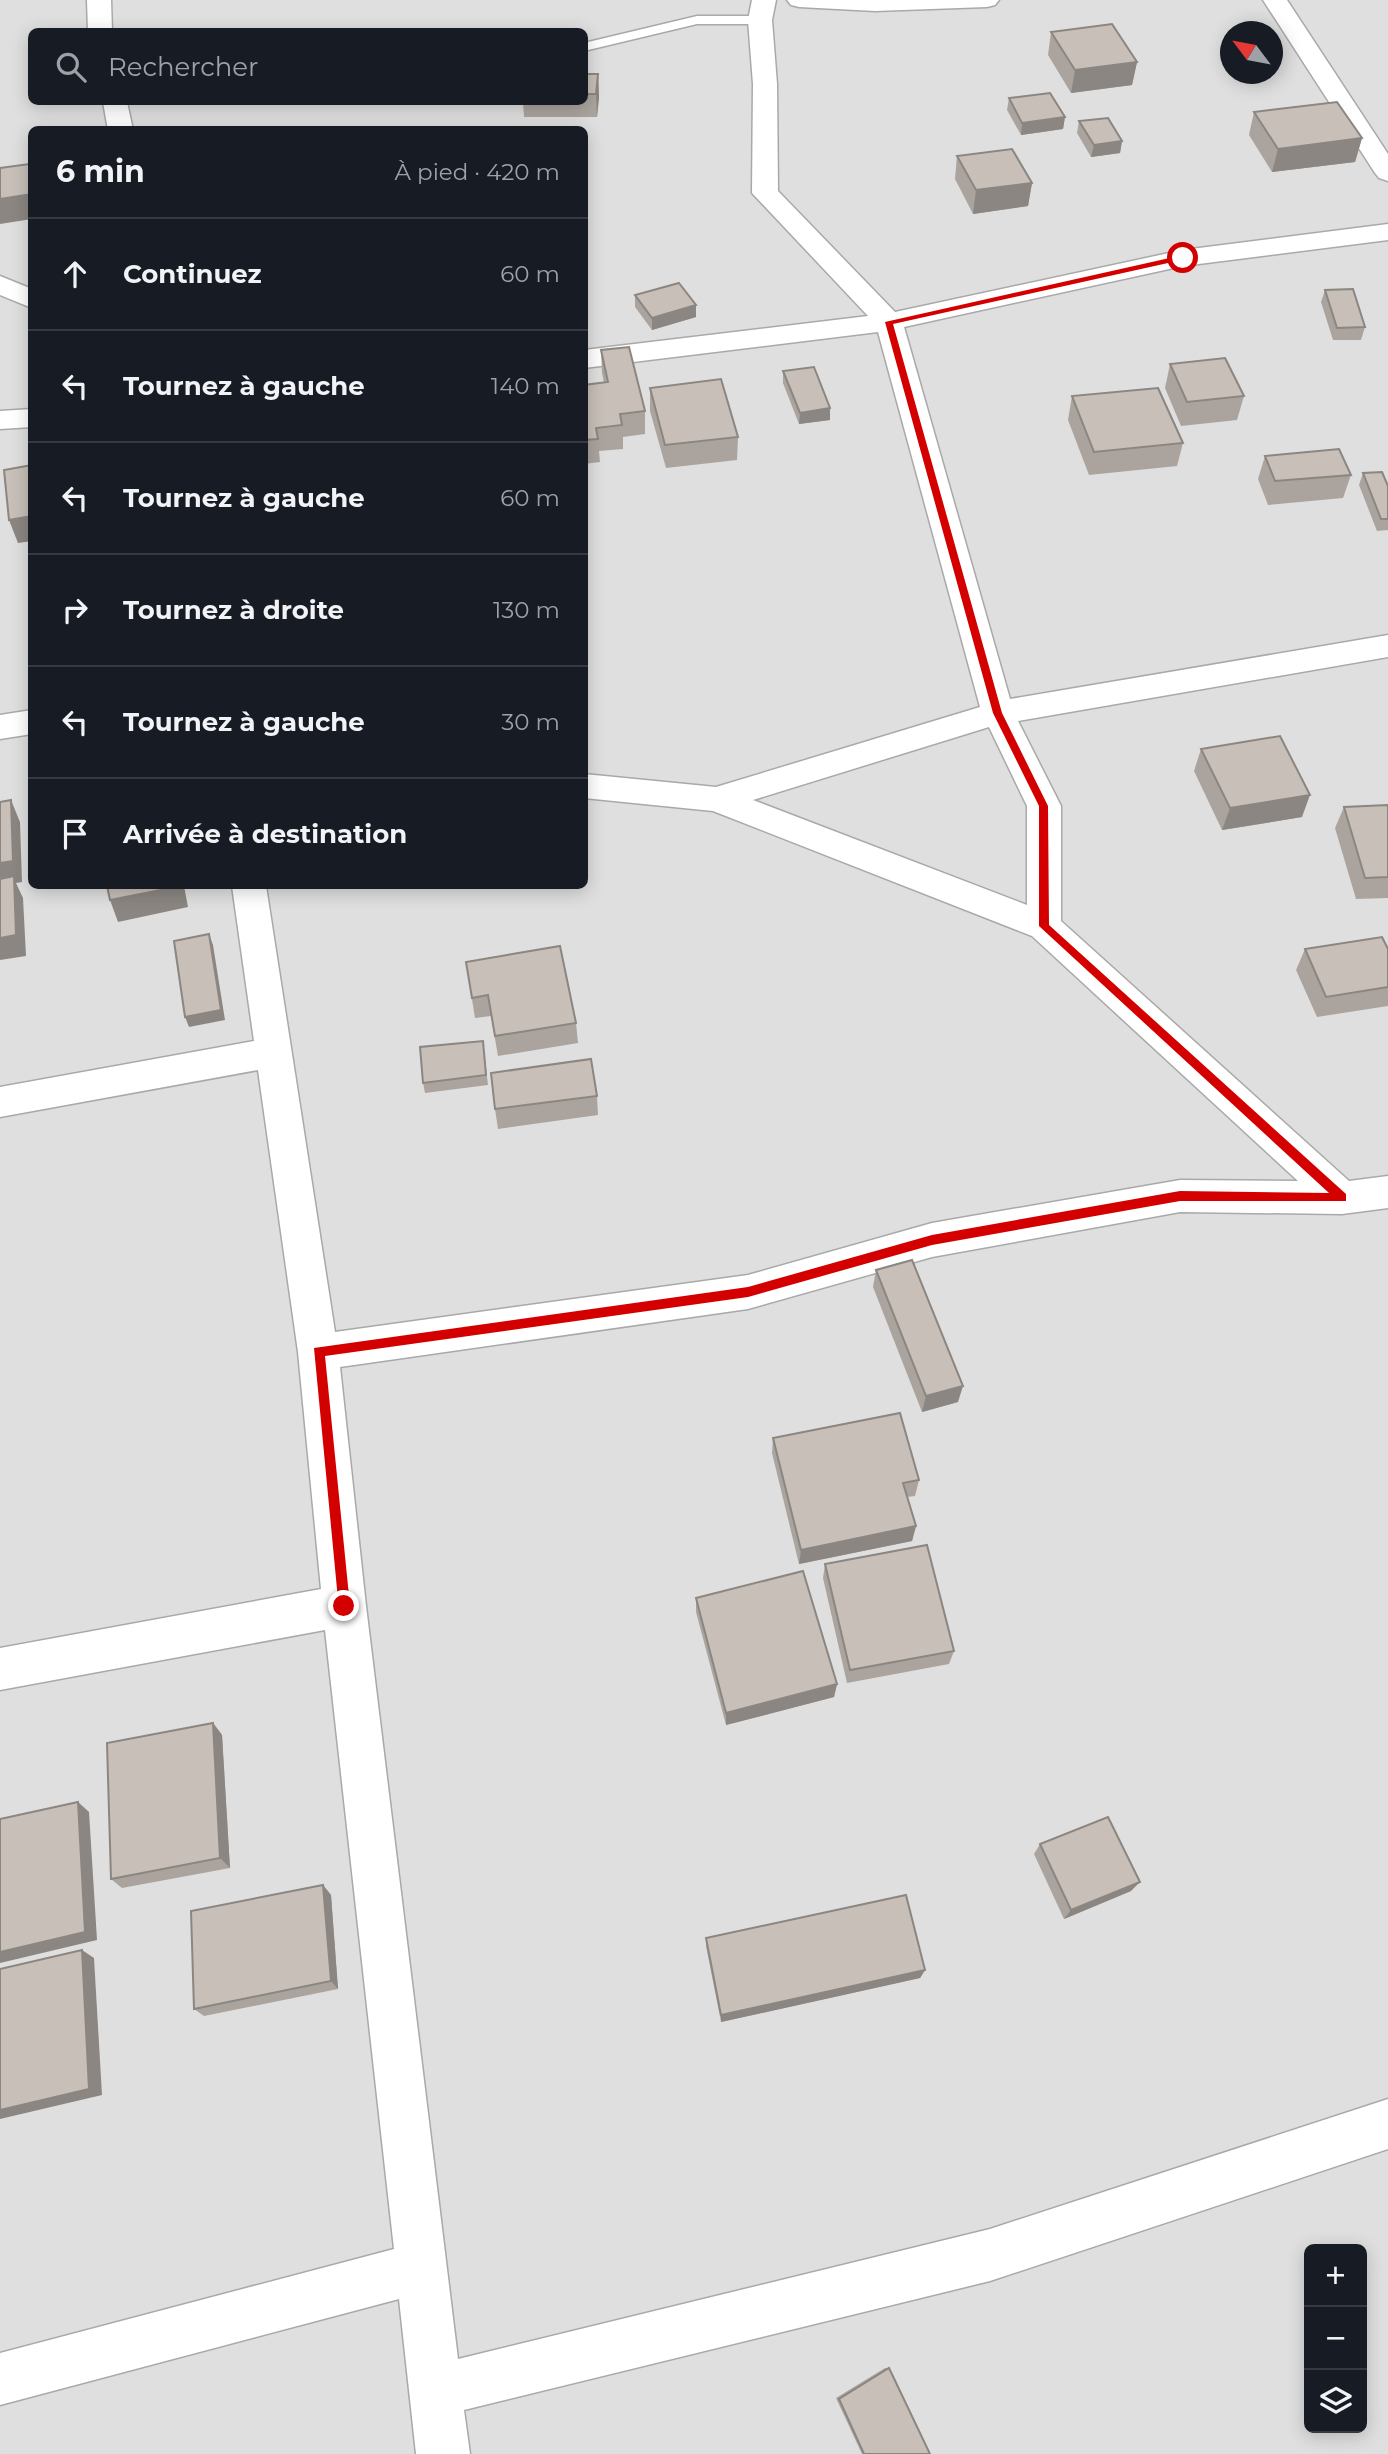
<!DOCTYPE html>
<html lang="fr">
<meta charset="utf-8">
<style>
body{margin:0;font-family:Montserrat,sans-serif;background:#20242c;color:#f1f3f6}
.controls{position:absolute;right:21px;bottom:21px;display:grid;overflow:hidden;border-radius:10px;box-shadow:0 4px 18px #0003}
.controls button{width:63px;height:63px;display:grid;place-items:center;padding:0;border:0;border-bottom:2px solid #363941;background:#171b24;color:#f1f3f6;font:35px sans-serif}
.compass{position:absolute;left:1220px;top:21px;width:63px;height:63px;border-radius:50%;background:#171b24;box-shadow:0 4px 18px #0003;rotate:302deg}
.stop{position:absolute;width:21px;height:21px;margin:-16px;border:5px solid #d40000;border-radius:50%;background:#fff}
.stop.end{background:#d40000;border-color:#fff;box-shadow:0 2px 7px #0008}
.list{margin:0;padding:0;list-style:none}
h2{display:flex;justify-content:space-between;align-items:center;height:91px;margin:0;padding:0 28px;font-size:30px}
h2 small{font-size:23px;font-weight:400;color:#9ea1a6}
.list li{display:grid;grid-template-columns:46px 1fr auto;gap:21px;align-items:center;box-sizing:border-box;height:112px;padding:0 28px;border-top:2px solid #363941}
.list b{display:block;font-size:26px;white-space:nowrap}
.list em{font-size:23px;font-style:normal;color:#9ea1a6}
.icon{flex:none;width:38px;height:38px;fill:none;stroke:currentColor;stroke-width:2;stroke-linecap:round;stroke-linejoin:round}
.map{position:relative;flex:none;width:1388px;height:2454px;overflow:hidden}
.search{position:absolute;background:#171b24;box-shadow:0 4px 18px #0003;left:28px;top:28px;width:560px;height:77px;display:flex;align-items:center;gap:18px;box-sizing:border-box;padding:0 24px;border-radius:10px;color:#9ea1a6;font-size:26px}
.panel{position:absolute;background:#171b24;box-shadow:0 4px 18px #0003;left:28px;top:126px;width:560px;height:763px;border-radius:10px}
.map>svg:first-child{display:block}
</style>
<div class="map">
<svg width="1388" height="2454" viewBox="0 0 1388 2454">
<rect width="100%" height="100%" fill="#f2efe9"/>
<path fill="#e0dfdf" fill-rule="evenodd" d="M0,0h1388v2454h-1388zM32,32h552v70h-552zM1230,32h42v42h-42zM32,130h552v756h-552zM1309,2249h53v179h-53z"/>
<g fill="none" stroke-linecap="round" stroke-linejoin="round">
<defs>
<polygon id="service" points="697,16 760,16 766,20 760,24 697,24 584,51 584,43"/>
<g id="minor">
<polygon points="87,0 111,0 112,32 88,32"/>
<path d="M752,0h24l-4,20 5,64 1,107 117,121 288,-62 205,-26v16l-205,26 -279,61 106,372 378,-64v22l-370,64 43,85v115l288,260 39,-5v32l-46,6 -162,-2 -248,45 -184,52 -408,58 26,239 92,753 532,-130 398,-130v50l-398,132 -526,129 6,44h-54l-17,-155 -399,106v-52l394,-104 -69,-619 -325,60v-42l321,-59 -23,-237 -40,-282 -258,47v-30l254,-46 -22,-155h34l69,446 413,-57 184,-52 248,-43 118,1 -266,-245 -319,-125 -129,-13v-24l132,13 264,-80 -102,-375 -294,36v-18l284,-34 -116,-123 1,-109 -5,-64zM989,727l38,79v99l-274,-105z"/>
<polygon points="787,0 999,0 995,5 987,7 875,11 799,7 791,5"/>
<polygon points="1263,0 1287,0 1388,154 1388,181 1379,178 1375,173"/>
<polygon points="103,102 127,102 133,130 108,130"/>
<polygon points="0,276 32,289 32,308 0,295"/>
<polygon points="32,409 32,427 0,429 0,411"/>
<polygon points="32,710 32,734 0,739 0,715"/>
</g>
</defs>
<use href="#service" stroke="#a9a9a9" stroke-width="3"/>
<use href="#minor" stroke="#a9a9a9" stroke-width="3"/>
<use href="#service" fill="#fff" fill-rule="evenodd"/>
<use href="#minor" fill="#fff" fill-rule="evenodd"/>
</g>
<g fill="#aba49e">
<polygon points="1051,32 1137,62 1132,85 1071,93 1048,55"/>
<polygon points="584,74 598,74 599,97 597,117 524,117 523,102 584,102"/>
<polygon points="1009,98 1065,117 1063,129 1021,135 1007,110"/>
<polygon points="1254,112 1362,138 1355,162 1272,172 1249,135"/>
<polygon points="1079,121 1122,141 1120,153 1091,157 1077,133"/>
<polygon points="957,156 1032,183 1028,206 973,214 955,179"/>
<polygon points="1325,290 1365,327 1361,340 1333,340 1321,302"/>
<polygon points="635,295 696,317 652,330 635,307"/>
<polygon points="601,350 645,411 645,434 623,437 623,449 599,451 600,462 584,464 584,385 604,383 602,373"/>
<polygon points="1170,364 1244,396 1237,420 1181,426 1165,388"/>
<polygon points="783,371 830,408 830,420 799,424 783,383"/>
<polygon points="650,388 738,437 737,460 666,468 650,411"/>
<polygon points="1072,396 1183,443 1177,466 1089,475 1068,420"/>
<polygon points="1265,456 1351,475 1343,498 1268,505 1258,479"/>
<polygon points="1363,473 1388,486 1388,530 1377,531 1359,485"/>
<polygon points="1201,749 1302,817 1222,830 1194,771"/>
<polygon points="1388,805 1388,898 1356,899 1335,828 1344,807"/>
<polygon points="1305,949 1388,949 1388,1006 1317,1017 1296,970"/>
<polygon points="466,962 576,1023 578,1043 498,1056 491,1016 475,1018"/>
<polygon points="484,1051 488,1085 425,1093 423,1083"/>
<polygon points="597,1096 598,1115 498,1129 495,1109"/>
<polygon points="876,1270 958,1402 922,1412 873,1287"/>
<polygon points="773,1438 919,1480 915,1496 907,1497 916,1526 912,1541 799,1564 772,1453"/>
<polygon points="825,1564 954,1651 949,1664 847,1683 823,1578"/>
<polygon points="696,1598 837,1684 834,1697 726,1725 696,1612"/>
<polygon points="213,1723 222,1735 230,1868 122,1888 111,1879"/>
<polygon points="1040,1844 1131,1891 1064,1919 1034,1854"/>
<polygon points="323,1885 331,1895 338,1989 204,2016 194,2009"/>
<polygon points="706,1938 925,1970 920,1978 721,2022 706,1946"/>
<polygon points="885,2368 889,2368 930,2454 862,2454 836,2398"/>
</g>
<g fill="#8b8681">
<polygon points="1137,62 1132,85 1071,93 1075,70"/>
<polygon points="598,74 599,97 597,117 596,94"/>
<polygon points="1065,117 1063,129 1021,135 1022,123"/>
<polygon points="1362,138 1355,162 1272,172 1278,149"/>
<polygon points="1122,141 1120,153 1091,157 1094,145"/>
<polygon points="1032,183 1028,206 973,214 976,190"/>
<polygon points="32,194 32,219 0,224 0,199"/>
<polygon points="696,305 696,317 652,330 652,318"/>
<polygon points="830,408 830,420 799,424 800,413"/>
<polygon points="32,516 32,541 18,543 9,520"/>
<polygon points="1310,795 1302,817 1222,830 1230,808"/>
<polygon points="11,800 20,822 22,882 16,883 23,898 26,956 0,960 0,863"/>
<polygon points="181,886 184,886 188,907 118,922 110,900"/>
<polygon points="209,934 213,945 225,1020 189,1027 185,1017"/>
<polygon points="963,1386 958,1402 922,1412 926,1396"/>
<polygon points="916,1526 912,1541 799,1564 801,1550"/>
<polygon points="837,1684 834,1697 726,1725 726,1713"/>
<polygon points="213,1723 222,1735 230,1868 220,1858"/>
<polygon points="78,1802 89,1812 97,1940 0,1963 0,1952"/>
<polygon points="1140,1882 1131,1891 1064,1919 1071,1910"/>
<polygon points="323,1885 331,1895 338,1989 331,1981"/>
<polygon points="82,1950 94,1958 102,2095 0,2119 0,2110"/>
<polygon points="925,1970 920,1978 721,2022 721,2015"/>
</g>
<g fill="#c7bfb8" stroke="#8b8681" stroke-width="2">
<polygon points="1112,24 1137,62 1075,70 1051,32"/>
<polygon points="584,74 598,74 596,94 584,94"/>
<polygon points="1050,93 1065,117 1022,123 1009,98"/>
<polygon points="1337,102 1362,138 1278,149 1254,112"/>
<polygon points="1108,118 1122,141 1094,145 1079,121"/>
<polygon points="1012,149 1032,183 976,190 957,156"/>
<polygon points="29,164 32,178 32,194 0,199 0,168"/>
<polygon points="679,283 696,305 652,318 635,295"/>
<polygon points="1353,289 1365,327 1337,328 1325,290"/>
<polygon points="629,347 645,411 620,414 622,425 596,428 598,439 584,440 584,385 608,382 601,350"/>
<polygon points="1225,358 1244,396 1187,402 1170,364"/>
<polygon points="814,367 830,408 800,413 783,371"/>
<polygon points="721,379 738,437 665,445 650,388"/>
<polygon points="1158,388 1183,443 1094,452 1072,396"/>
<polygon points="1339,449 1351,475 1275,481 1265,456"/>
<polygon points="32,465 32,516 9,520 4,470"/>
<polygon points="1382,472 1388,486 1388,519 1381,519 1363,473"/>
<polygon points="1280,736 1310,795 1230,808 1201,749"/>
<polygon points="11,800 13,861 0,863 0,802"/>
<polygon points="1388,805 1388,877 1365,878 1344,807"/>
<polygon points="14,876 16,935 0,938 0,879"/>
<polygon points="107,886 181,886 110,900"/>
<polygon points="209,934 221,1010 185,1017 174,941"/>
<polygon points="1382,937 1388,949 1388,987 1326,997 1305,949"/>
<polygon points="560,946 576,1023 495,1036 488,995 472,998 466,962"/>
<polygon points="483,1041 486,1075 423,1083 420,1047"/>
<polygon points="591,1059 597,1096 495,1109 491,1073"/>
<polygon points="912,1260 963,1386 926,1396 876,1270"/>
<polygon points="900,1413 919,1480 903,1483 916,1526 801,1550 773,1438"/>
<polygon points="927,1545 954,1651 850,1670 825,1564"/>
<polygon points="803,1571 837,1684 726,1713 696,1598"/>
<polygon points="213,1723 220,1858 111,1879 107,1743"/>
<polygon points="78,1802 85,1932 0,1952 0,1819"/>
<polygon points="1108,1817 1140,1882 1071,1910 1040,1844"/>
<polygon points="323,1885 331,1981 194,2009 191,1911"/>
<polygon points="906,1895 925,1970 721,2015 706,1938"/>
<polygon points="82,1950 89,2089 0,2110 0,1969"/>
<polygon points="889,2368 930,2454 864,2454 839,2399"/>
</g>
<polygon fill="#d40000" points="1183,255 1186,259 893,324 1002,713 1048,806 1049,925 1346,1194 1346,1201 1180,1201 932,1245 748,1297 325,1356 350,1606 348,1610 339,1610 314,1348 748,1287 932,1235 1180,1191 1329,1193 1039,926 1039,806 993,713 885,322"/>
</svg>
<div class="controls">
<button>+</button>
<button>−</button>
<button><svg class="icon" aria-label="layers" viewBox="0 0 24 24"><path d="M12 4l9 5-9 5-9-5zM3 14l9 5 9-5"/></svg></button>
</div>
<svg class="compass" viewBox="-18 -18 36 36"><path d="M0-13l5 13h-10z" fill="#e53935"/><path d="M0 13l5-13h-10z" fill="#9ea1a6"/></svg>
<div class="stop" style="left:1183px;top:258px"></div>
<div class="stop end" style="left:344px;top:1606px"></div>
<div class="search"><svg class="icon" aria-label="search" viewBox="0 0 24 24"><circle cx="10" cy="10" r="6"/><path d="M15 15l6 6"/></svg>Rechercher</div>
<section class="panel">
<h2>6 min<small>À pied · 420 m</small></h2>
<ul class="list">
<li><svg class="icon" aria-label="ahead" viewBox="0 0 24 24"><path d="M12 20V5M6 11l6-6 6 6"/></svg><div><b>Continuez</b></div><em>60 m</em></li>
<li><svg class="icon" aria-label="left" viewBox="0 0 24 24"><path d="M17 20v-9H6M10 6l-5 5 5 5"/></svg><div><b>Tournez à gauche</b></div><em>140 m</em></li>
<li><svg class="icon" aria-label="left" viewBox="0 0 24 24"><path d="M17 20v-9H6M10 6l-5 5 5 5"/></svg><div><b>Tournez à gauche</b></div><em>60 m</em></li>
<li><svg class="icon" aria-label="right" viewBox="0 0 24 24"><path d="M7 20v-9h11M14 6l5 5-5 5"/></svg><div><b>Tournez à droite</b></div><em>130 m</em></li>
<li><svg class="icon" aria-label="left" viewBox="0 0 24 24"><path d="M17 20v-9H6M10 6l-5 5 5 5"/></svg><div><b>Tournez à gauche</b></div><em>30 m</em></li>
<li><svg class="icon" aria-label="arrive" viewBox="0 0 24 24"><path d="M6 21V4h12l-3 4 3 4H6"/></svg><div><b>Arrivée à destination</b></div></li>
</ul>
</section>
</div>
